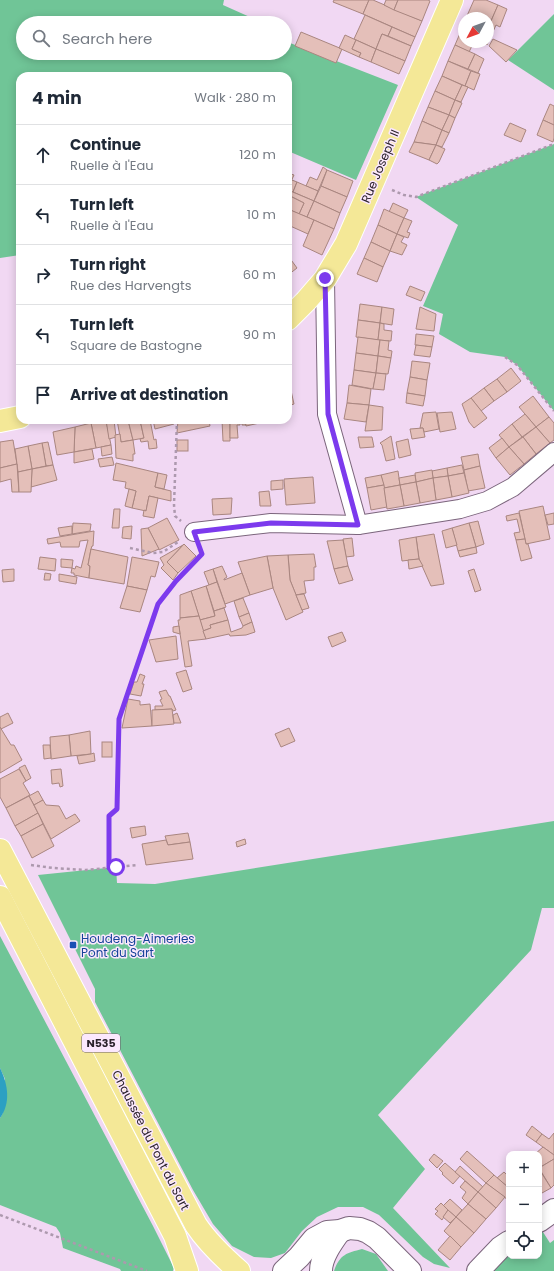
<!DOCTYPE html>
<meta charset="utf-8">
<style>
body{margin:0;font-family:Poppins,sans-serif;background:#f2f2f3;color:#1f2937}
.controls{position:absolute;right:12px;bottom:12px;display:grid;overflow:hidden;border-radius:8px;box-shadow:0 2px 10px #0003}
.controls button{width:36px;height:36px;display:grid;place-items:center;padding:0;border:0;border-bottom:1px solid #e0e1e3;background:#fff;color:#1f2937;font:20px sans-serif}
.compass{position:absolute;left:458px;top:12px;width:36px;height:36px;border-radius:50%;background:#fff;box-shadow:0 2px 10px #0003;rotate:229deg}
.stop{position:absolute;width:12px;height:12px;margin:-9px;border:3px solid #7c3aed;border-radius:50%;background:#fff}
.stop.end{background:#7c3aed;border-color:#fff;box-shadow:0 1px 4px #0008}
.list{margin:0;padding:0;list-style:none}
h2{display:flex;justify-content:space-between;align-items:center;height:52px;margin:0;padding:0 16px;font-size:17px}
h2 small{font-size:13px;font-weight:400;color:#747a83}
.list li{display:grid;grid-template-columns:26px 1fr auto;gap:12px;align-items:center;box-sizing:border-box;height:60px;padding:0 16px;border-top:1px solid #e0e1e3}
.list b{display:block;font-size:15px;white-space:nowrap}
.list p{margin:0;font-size:13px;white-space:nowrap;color:#747a83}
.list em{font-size:13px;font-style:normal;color:#747a83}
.icon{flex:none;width:22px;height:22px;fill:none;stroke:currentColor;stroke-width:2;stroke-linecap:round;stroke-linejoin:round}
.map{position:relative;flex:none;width:554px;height:1271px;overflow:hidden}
.search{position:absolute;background:#fff;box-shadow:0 2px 10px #0003;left:16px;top:16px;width:276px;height:44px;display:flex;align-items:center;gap:10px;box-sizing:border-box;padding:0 14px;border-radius:22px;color:#747a83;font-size:15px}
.panel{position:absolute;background:#fff;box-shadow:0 2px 10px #0003;left:16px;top:72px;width:276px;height:352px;border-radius:12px}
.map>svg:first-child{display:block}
</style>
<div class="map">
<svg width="554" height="1271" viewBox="0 0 554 1271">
<rect width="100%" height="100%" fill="#f1d8f3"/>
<g fill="#70c597">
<polygon points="0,0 224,0 223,5 263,23 23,23 23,53 285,53 285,41 398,85 356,180 288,151 288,76 20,76 20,255 0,258"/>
<polygon points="554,14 554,90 508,60"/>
<polygon points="554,144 554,411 517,365 505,357 470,352 439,334 443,314 423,306 458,225 416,197"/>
<polygon points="554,821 554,908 542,908 531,950 378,1115 425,1169 393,1208 450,1268 434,1264 423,1257 379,1215 363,1207 338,1207 317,1217 302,1231 285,1253 271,1258 254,1257 232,1246 213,1224 193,1190 95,1002 95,989 38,875 116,867 117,883 155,884"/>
<polygon points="0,936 153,1226 174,1268 173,1271 64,1271 0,1208 0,1118 3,1113 5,1079 0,1068"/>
<polygon points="541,1229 550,1243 554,1240 554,1271 493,1271 509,1255 539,1256 539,1230"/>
<path d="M362,1249l14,5 12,17h-54c6,-17 13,-18 28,-22z"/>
</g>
<path fill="#2ca0c2" d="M0,1068c8,16 11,35 0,50z"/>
<polygon fill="#f1d8f3" points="0,1205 56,1227 60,1233 63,1248 120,1269 121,1271 0,1271"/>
<g fill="#e4bfb9" stroke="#a98680">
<polygon points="334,0 369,0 363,14 333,2"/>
<polygon points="369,0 373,0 422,21 415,37 363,14"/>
<polygon points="386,0 398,0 394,10 384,5"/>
<polygon points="398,0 428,0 430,1 422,21 394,10"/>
<polygon points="474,0 486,0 498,5 488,28 488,18 466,18"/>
<polygon points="498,5 507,9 500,27 496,25 487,45 484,42 488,42 488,28"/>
<polygon points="365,15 392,27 388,36 382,34 376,49 354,39"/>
<polygon points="464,24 464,42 474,42 469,52 455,45"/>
<polygon points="392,27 415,37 411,46 388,36"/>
<polygon points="301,32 342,49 336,63 295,46"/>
<polygon points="382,34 411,46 405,61 376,49"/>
<polygon points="345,35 356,40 352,49 361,53 359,57 339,48"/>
<polygon points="493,39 517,50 506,62 489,46"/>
<polygon points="356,40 376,49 371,62 359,57 361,53 352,49"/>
<polygon points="455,45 475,54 468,69 448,61"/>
<polygon points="376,49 405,61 399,74 371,62"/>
<polygon points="475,54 484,59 478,73 468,69"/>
<polygon points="448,61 471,71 465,86 442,76"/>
<polygon points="471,71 480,74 474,90 465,86"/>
<polygon points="442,76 462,85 455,100 435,91"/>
<polygon points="462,85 468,87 461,102 455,100"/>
<polygon points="435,91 455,100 449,115 428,107"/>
<polygon points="455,100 462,103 455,118 449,115"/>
<polygon points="550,104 554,106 554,125 543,120"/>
<polygon points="428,107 449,115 442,130 422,121"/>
<polygon points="449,115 455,118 449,133 442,130"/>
<polygon points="543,120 554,125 554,138 553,142 537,135"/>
<polygon points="422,121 442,130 436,145 414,142"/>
<polygon points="510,123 526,130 521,142 504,135"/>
<polygon points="442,130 449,133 442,147 436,145"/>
<polygon points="414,142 436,145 429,160 409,152"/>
<polygon points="436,145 445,149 439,162 437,164 429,160"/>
<polygon points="323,167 327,170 318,191 306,186 310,177 317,180"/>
<polygon points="327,170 353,181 347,197 321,186"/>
<polygon points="288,173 294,175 288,188"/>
<polygon points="292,180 297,182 293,192 288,190"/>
<polygon points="297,182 318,191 314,201 293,192"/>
<polygon points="321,186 347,197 340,213 314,201"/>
<polygon points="288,190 314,201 307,217 299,214 304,203 288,195"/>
<polygon points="288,195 304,203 299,214 288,209"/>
<polygon points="314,201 340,213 334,229 307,217"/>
<polygon points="393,203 408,210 404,218 389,212"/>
<polygon points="288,209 314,220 308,234 288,225"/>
<polygon points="384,209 404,218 397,234 378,225"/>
<polygon points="404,218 412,221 407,232 410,233 408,238 397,234"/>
<polygon points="314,220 334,229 322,255 303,246"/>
<polygon points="378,225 397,234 390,251 371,242"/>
<polygon points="397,234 404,237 401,242 407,245 402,255 390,251"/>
<polygon points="371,242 390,251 383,267 364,258"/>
<polygon points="289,257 297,268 288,275 288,258"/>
<polygon points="364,258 383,267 377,282 357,274"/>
<polygon points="410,286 425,292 421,301 406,295"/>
<polygon points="360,304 382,307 380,323 358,320"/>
<polygon points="382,307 394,309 392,325 380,323"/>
<polygon points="420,307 436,314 434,331 416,329"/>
<polygon points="358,320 380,323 378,340 356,337"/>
<polygon points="380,323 384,324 384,330 392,331 391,341 378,340"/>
<polygon points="416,334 434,336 432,347 415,345"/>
<polygon points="358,337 380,340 378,356 356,353"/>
<polygon points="380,340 389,341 388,350 392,351 391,358 378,356"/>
<polygon points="416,345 432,347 430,357 414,355"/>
<polygon points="356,353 378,356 376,373 354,370"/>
<polygon points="378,356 391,358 388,374 376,373"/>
<polygon points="412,361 430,363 427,380 410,377"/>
<polygon points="511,368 521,381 507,392 497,379"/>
<polygon points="354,370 376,373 373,389 352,385"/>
<polygon points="376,373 386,374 384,390 373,389"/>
<polygon points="410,377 427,380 425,396 407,393"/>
<polygon points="497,379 507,392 494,401 484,388"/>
<polygon points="349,385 371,389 369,405 347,403"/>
<polygon points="290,386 294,404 288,406 288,387"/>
<polygon points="484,388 494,401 481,411 471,398"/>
<polygon points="407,393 425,396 423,406 406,403"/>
<polygon points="533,396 549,417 536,427 519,407"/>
<polygon points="471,398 487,418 474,428 469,422 462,404"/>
<polygon points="347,403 369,405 366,422 344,419"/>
<polygon points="369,405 383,407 382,430 365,431"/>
<polygon points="436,412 439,429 424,432 423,428 420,428 423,413"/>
<polygon points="452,412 456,429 440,432 437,413"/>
<polygon points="525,414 536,427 522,437 512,424"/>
<polygon points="549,417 554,423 554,440 550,443 536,427"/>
<polygon points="106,420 111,445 96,448 91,423"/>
<polygon points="106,420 114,420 116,437 109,439"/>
<polygon points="117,420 128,420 133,440 121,442"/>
<polygon points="128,420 140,420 144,438 133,440"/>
<polygon points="140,420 150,420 154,440 156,439 157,448 149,449 148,441 141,442 140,439 144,438"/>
<polygon points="153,420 174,420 174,424 155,429"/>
<polygon points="178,420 209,420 210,426 177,433"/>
<polygon points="222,420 230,420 230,441 223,441"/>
<polygon points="230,420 245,420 246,425 242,425 242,423 240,423 240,425 237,425 238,438 230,438"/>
<polygon points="245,420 264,420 264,422 246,426"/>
<polygon points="91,423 96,448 74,452 75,427"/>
<polygon points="512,424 522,437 509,447 499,435"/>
<polygon points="75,427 74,452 57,455 53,432"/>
<polygon points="536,427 550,443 536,454 523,437"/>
<polygon points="423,428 425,437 412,439 410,429"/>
<polygon points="120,434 121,442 133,440 135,454 133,454 133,461 116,458 115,435"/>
<polygon points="391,436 395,459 386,461 382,445 380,443"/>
<polygon points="358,437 372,437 374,447 360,448"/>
<polygon points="523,437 536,454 524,464 509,447"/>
<polygon points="502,438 509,447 496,458 489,448"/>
<polygon points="408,439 411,455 399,458 396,442"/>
<polygon points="13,440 17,464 0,468 0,442"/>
<rect x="177" y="440" width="11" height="11"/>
<polygon points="48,442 53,465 46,466 42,443"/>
<polygon points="42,443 46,466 32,469 28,446"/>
<polygon points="111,445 112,454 102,456 101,447"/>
<polygon points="28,446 32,469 18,472 15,449"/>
<polygon points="509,447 524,464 510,475 496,458"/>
<polygon points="92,449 94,459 74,463 74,452"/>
<polygon points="478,454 480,466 464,470 461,457"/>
<polygon points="112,457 114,465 100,467 98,459"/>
<polygon points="116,463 158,473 155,487 171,491 171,501 149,496 146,511 132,508 136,491 125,488 126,482 113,480"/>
<polygon points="17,464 19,492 12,492 11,479 0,482 0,468"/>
<polygon points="53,465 57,480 31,487 32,469"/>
<polygon points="462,465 464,473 448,476 447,468"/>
<polygon points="480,466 485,488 468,491 464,470"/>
<polygon points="447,468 448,476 433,478 432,471"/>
<polygon points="32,469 31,492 19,492 18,472"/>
<polygon points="432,470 433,478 416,482 415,473"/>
<polygon points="398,471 400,485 384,488 381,475"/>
<polygon points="158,473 167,475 164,489 155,487"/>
<polygon points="464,473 469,493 452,497 448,476"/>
<polygon points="381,475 384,485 367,488 365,478"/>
<polygon points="415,475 416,482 400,485 399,478"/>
<polygon points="448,476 452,497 436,500 433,478"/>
<polygon points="313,477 315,503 286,505 284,479"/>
<polygon points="433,478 436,500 420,503 416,482"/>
<polygon points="283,480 283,489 271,490 271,481"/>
<polygon points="416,482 420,503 404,506 400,485"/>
<polygon points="384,485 387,507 371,510 367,488"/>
<polygon points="400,485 404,506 387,509 384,488"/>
<polygon points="129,489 136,491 132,508 125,506"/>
<polygon points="269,491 271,506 260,506 259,492"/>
<polygon points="149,496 158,498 154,518 143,516 144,510 146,511"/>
<polygon points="232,498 231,514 213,515 212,499"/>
<polygon points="543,506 550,539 526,544 519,511"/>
<polygon points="114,509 120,509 119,528 112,528"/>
<polygon points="519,513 525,539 516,540 514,533 520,532 517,519 507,521 506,516"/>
<polygon points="554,513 554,524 548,525 545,515"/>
<polygon points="167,518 179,540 159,550 148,528"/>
<polygon points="478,521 484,544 476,547 469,523"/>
<polygon points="73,523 91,524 90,531 72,534"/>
<polygon points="469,523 476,547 458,551 452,528"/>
<polygon points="72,526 72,534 60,536 58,528"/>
<polygon points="132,526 131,539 122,538 123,527"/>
<polygon points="148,528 159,549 142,556 141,529"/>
<polygon points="452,528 457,545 446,548 442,531"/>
<polygon points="94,531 93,546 92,546 91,549 88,565 90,566 89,578 74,575 74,573 71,573 72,568 75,569 76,566 81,568 88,540 80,541 79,547 61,547 60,542 48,544 47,539"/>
<polygon points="434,534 444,584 431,586 419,559 416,537"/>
<polygon points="416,537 419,559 402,561 399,540"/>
<polygon points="352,538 354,556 346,557 343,539"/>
<polygon points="525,539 526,544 528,544 532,558 521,561 516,540"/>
<polygon points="343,540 348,566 334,569 327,541"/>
<polygon points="184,544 196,556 178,573 167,562"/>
<polygon points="183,545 167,562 178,573 173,580 161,568 164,565 160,558"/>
<polygon points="476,547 477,553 460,557 458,551"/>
<polygon points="91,549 128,557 124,584 89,578 90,566 88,565"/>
<polygon points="314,554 316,567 314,567 314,580 304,581 306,593 296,595 290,580 288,555"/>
<polygon points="288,555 290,580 303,612 286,620 273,588 267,556"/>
<polygon points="267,556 273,588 250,595 238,562"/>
<polygon points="40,557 56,559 55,571 38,569"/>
<polygon points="132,557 159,562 155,577 151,576 147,590 127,586"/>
<polygon points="61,559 73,560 72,568 61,567"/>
<polygon points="419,559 423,566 409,569 408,560"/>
<polygon points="222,566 227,577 224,579 224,580 242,573 250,595 225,604 213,569"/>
<polygon points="348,566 353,580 339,584 334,569"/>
<polygon points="14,569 14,581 3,582 2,570"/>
<polygon points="213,569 217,582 209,585 204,572"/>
<polygon points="474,569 481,590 475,592 468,571"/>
<polygon points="45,573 51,574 50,580 44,580"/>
<polygon points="59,574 77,577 76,584 59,581"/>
<polygon points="217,582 226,607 214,611 206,586"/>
<polygon points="127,586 147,590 140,612 120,608"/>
<polygon points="206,586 215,616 200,620 191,591"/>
<polygon points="191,591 199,616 180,618 180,595"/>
<polygon points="304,594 309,608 302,610 296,595"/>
<polygon points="243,598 249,613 239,617 234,601"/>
<polygon points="224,608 228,620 210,625 211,628 203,631 200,620 215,616 214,611"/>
<polygon points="249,613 252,622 243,626 239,617"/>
<polygon points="199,616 206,639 188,641 192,666 185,667 178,620 180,620 180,618"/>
<polygon points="228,620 231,632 242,628 243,626 252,622 255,632 246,635 230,636 229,634 206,639 203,631 211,628 210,625"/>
<polygon points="179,626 180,634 173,632 173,627"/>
<polygon points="342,632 346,641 332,647 328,637"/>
<polygon points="176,636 178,659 156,662 149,640"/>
<polygon points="186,670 192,689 183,692 176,673"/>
<polygon points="140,674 145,676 142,684 144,684 141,696 130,694 134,682 137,682"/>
<polygon points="166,690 169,696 170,696 176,710 173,711 172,709 155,710 155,706 163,706 160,700 162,699 159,692"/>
<polygon points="128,699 140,701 140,705 150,704 152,726 122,728"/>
<polygon points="172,709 174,724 152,726 152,710"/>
<polygon points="8,713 13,723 1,729 0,727 0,717"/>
<polygon points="177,713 181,723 174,723 173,715"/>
<polygon points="0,727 11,745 14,745 22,760 0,773"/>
<polygon points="289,728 295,741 281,747 275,734"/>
<polygon points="90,731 91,754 71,756 69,735"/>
<polygon points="69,735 71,756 51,759 50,737"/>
<rect x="102" y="742" width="10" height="15"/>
<polygon points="43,745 50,745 51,758 44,759"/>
<polygon points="94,753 95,761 79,764 77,756 91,754"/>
<polygon points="25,765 31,778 26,781 19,768"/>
<polygon points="19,769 26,781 23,783 30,795 6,808 0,797 0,779"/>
<polygon points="61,769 63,786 60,787 59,783 52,784 51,770"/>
<polygon points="38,791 43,800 34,805 29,796"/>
<polygon points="29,796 38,813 15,826 6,808"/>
<polygon points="43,800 46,805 59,806 66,819 75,814 80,821 51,839 34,805"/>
<polygon points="38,813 43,824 21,836 15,826"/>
<polygon points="43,824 54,846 32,858 21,836"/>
<polygon points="145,826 146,835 132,838 130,828"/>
<polygon points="188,833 190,842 168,845 165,836"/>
<polygon points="245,839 246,844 237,847 236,842"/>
<polygon points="166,840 168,845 190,842 193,859 146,865 142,844"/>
<polygon points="532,1126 542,1134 536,1142 526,1135"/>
<polygon points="554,1133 554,1155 536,1142 542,1134 549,1139"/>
<polygon points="543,1147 554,1155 554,1159 539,1168 539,1154 535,1154"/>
<polygon points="467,1151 494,1175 486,1183 460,1159"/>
<polygon points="434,1154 443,1161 437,1168 429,1160"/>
<polygon points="554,1159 554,1185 551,1188 539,1168"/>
<polygon points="445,1163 460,1176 453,1184 442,1174 443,1173 439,1169"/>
<polygon points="460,1166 483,1187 478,1192 455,1172"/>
<polygon points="539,1169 551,1188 542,1193 539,1189"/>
<polygon points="504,1172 509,1177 509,1188 497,1178"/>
<polygon points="494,1175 509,1188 508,1200 486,1183"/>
<polygon points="465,1181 478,1192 468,1204 462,1198 466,1192 460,1187"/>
<polygon points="486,1183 505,1197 496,1208 478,1192"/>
<polygon points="478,1192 496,1208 486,1219 468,1204"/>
<polygon points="450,1199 462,1210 456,1217 443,1206"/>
<polygon points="441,1203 448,1210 442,1220 435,1214 438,1211 435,1209"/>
<polygon points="468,1204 486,1219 474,1233 456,1217"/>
<polygon points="448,1210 456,1217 450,1223 443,1217"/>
<polygon points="456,1217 474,1233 461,1247 444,1231"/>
<polygon points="450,1236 461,1247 450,1260 438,1250"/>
</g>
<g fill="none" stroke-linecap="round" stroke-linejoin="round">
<defs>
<g id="street">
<polyline points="325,279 327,414 358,525"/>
<polyline points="194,532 271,523 358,525 460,509 487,501 513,487 554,452"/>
</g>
<g id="secondary">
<polyline points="539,1221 554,1210"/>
<polyline points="284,1271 299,1257 314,1239 327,1232 340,1231 349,1228 360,1229 368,1232 377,1238 410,1271"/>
<path d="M321,1271c0,-14 11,-29 19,-40"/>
<polyline points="478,1271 500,1248 509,1242"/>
</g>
<g id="primary">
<polyline points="288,319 306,301 325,279 346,244 452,0"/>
<polyline points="0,421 20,417"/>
<path d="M0,850l196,375c12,18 27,32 43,46"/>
<polyline points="0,897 175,1236 187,1271"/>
</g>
</defs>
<use href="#street" stroke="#7b657c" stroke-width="20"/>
<use href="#secondary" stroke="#7b657c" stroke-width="24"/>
<use href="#primary" stroke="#fff" stroke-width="24"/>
<g stroke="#ad99ae" stroke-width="2.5" stroke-dasharray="3 3" stroke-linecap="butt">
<polyline points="392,190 404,195 416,197 554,144"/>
<polyline points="505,357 517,365 554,411"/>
<polyline points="177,420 174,505 175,516 181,521"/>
<polyline points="130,548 153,553 163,552 178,542"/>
<polyline points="31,865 53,868 86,870 137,865"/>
<polyline points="109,868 109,816 117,809 119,719 158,604 176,581 202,554 200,548"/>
<polyline points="0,1215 147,1271"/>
</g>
<use href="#street" stroke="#fff" stroke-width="18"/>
<use href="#secondary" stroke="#fff" stroke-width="22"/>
<use href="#primary" stroke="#f4e897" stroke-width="22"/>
</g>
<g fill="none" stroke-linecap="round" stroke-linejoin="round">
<polyline stroke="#7c3aed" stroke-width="5" points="116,867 109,868 109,816 117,809 119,719 158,604 176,581 202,554 194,532 271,523 358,525 328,414 325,278"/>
</g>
<rect fill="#1a4fb4" stroke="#fbe8fd" stroke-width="1.5" x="69" y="941" width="8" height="8" rx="2"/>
<g text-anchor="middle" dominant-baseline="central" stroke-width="3" stroke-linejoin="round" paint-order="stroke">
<rect fill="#fbe8fd" stroke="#695d6a" stroke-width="1" x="82" y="1034" width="38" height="18" rx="3"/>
<g font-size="11" font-weight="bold" fill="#2b222b">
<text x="101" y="1043">N535</text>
</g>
<g font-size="12" fill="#2b222b" stroke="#fbe8fd">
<text transform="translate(380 166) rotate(-67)">Rue Joseph II</text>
<text transform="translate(151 1140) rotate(63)">Chaussée du Pont du Sart</text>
</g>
<g font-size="12" fill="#164399" stroke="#fbe8fd" text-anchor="start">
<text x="81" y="938">Houdeng-Aimeries<tspan x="81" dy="14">Pont du Sart</tspan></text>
</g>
</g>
</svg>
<div class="controls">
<button>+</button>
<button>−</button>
<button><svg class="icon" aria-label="locate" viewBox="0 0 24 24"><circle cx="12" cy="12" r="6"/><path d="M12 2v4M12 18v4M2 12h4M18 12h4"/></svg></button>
</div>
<svg class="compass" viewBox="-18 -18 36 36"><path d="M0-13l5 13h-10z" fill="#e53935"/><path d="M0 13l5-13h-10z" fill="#747a83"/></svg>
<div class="stop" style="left:116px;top:867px"></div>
<div class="stop end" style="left:325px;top:278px"></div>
<div class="search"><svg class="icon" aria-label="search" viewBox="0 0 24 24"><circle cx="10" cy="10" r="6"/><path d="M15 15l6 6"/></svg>Search here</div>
<section class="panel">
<h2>4 min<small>Walk · 280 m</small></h2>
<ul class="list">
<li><svg class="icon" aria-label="ahead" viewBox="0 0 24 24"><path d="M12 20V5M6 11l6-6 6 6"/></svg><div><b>Continue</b><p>Ruelle à l'Eau</p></div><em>120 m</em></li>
<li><svg class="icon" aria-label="left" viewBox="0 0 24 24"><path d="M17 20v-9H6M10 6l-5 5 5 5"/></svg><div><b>Turn left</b><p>Ruelle à l'Eau</p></div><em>10 m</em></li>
<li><svg class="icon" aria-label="right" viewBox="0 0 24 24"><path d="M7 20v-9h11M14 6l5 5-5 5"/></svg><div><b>Turn right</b><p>Rue des Harvengts</p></div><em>60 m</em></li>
<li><svg class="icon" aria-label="left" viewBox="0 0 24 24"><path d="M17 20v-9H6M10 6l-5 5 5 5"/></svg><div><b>Turn left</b><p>Square de Bastogne</p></div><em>90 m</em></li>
<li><svg class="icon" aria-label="arrive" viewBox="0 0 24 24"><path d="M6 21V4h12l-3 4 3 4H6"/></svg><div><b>Arrive at destination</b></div></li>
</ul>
</section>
</div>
